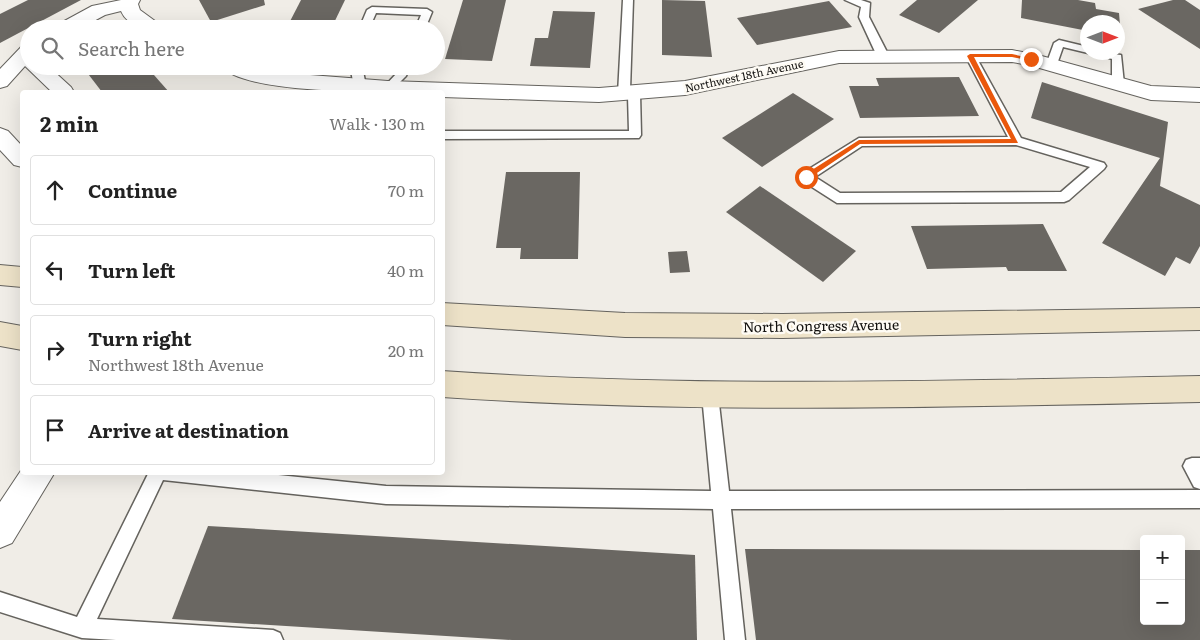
<!DOCTYPE html>
<meta charset="utf-8">
<style>
body{margin:0;font-family:Literata,serif;background:#f2f2f2;color:#222}
.controls{position:absolute;right:15px;bottom:15px;display:grid;overflow:hidden;border-radius:5px;box-shadow:0 5px 20px #0002}
.controls button{width:45px;height:45px;display:grid;place-items:center;padding:0;border:0;border-bottom:1px solid #e0e0e0;background:#fff;color:#222;font:25px sans-serif}
.compass{position:absolute;left:1080px;top:15px;width:45px;height:45px;border-radius:50%;background:#fff;box-shadow:0 5px 20px #0002;rotate:90deg}
.stop{position:absolute;width:15px;height:15px;margin:-11px;border:4px solid #ea580c;border-radius:50%;background:#fff}
.stop.end{background:#ea580c;border-color:#fff;box-shadow:0 1px 5px #0008}
.list{margin:0;padding:0;list-style:none}
h2{display:flex;justify-content:space-between;align-items:center;height:65px;margin:0;padding:0 20px;font-size:21px}
h2 small{font-size:16px;font-weight:400;color:#767676}
.list li{display:grid;grid-template-columns:32px 1fr auto;gap:15px;align-items:center;box-sizing:border-box;height:70px;margin:0 10px 10px;padding:0 10px;border:1px solid #e0e0e0;border-radius:5px}
.list b{display:block;font-size:19px;white-space:nowrap}
.list p{margin:0;font-size:16px;white-space:nowrap;color:#767676}
.list em{font-size:16px;font-style:normal;color:#767676}
.icon{flex:none;width:28px;height:28px;fill:none;stroke:currentColor;stroke-width:2;stroke-linecap:round;stroke-linejoin:round}
.map{position:relative;flex:none;width:1200px;height:640px;overflow:hidden}
.search{position:absolute;background:#fff;box-shadow:0 5px 20px #0002;left:20px;top:20px;width:425px;height:55px;display:flex;align-items:center;gap:12px;box-sizing:border-box;padding:0 18px;border-radius:28px;color:#767676;font-size:19px}
.panel{position:absolute;background:#fff;box-shadow:0 5px 20px #0002;left:20px;top:90px;width:425px;height:385px;border-radius:5px}
.map>svg:first-child{display:block}
</style>
<div class="map">
<svg width="1200" height="640" viewBox="0 0 1200 640">
<rect width="100%" height="100%" fill="#f0ede7"/>
<g fill="#6a6762">
<polygon points="28,0 81,0 0,43 0,14"/>
<polygon points="199,0 264,0 265,5 211,22"/>
<polygon points="301,0 345,0 331,29 286,29"/>
<polygon points="463,0 506,0 492,61 445,59"/>
<polygon points="662,0 705,1 712,57 662,55"/>
<polygon points="917,0 978,0 939,33 899,15"/>
<polygon points="1022,0 1078,0 1095,3 1096,9 1119,13 1121,37 1118,37 1118,22 1088,22 1088,31 1021,18"/>
<polygon points="1173,0 1185,0 1200,10 1200,49 1138,9"/>
<polygon points="829,1 852,27 757,45 737,18"/>
<polygon points="553,11 595,12 590,68 530,66 535,38 548,38"/>
<polygon points="82,66 146,66 169,92 102,92"/>
<polygon points="959,77 979,116 860,118 849,86 879,86 876,78"/>
<polygon points="1042,82 1168,122 1160,186 1200,205 1200,246 1190,264 1176,257 1165,276 1102,243 1160,158 1031,118"/>
<polygon points="793,93 834,119 762,167 722,138"/>
<polygon points="506,172 580,172 578,259 520,259 521,248 496,248"/>
<polygon points="760,186 856,251 823,282 726,212"/>
<polygon points="1043,224 1067,271 1008,271 1006,267 927,269 911,226"/>
<polygon points="687,251 690,272 670,273 668,252"/>
<polygon points="208,526 695,555 697,640 512,640 172,619"/>
<polygon points="745,549 1144,550 1144,621 1181,621 1181,550 1200,550 1200,640 756,640"/>
</g>
<g fill="none" stroke-linecap="round" stroke-linejoin="round">
<defs>
<g id="lane">
<polygon points="623,0 633,0 630,90 638,90 640,93 641,135 639,138 442,139 442,131 629,131 628,96 624,98 618,94"/>
<polygon points="845,0 861,0 870,3 869,17 889,56 887,58 879,58 877,56 859,17 861,7"/>
<polygon points="372,7 427,9 432,12 425,29 415,29 421,15 376,13 369,29 359,29 367,10"/>
<polygon points="1059,40 1088,47 1088,52 1091,52 1088,53 1063,47 1056,67 1048,67 1046,65 1054,43"/>
<path d="M970,52l5,3 46,83 83,25 2,3 -2,3 -35,31 -5,2 -227,1 -36,-23 -1,-3 1,-3 58,-36 149,-1 -43,-82zM1016,145l74,22 -29,25 -221,1 -25,-16 47,-31z"/>
<polygon points="1094,52 1121,55 1124,84 1122,87 1114,87 1112,84 1112,59"/>
<polygon points="350,66 362,66 366,86 364,89 360,90 354,86"/>
<polygon points="399,66 410,66 406,76 390,92 379,92 397,73"/>
<polygon points="710,388 716,390 718,395 729,491 1200,490 1200,508 731,509 745,640 725,640 713,509 386,504 163,480 97,619 273,630 280,633 283,640 116,640 82,638 0,612 0,592 77,617 149,472 250,472 386,486 711,491 702,395 704,390"/>
<polygon points="1192,458 1200,458 1200,489 1194,487 1183,466 1186,460"/>
</g>
<g id="street">
<path d="M121,0h19l-2,4 2,6 26,19c-17,0 -37,0 -45,-18l-16,4 -26,14h-25l3,-4 35,-19z"/>
<polygon points="29,44 29,66 48,66 71,87 74,92 52,92 25,66 7,86 0,88 0,69 22,46"/>
<path d="M1012,50l26,5 113,31 49,2v14l-49,-2 -122,-35 -17,-3 -173,1 -154,32 -86,7 -157,-5v-5c-38,0 -200,4 -220,-26h26l36,7 104,8 211,7 86,-7 154,-30z"/>
<polygon points="0,128 8,131 22,146 22,167 14,165 0,150"/>
<polygon points="22,469 22,472 55,472 12,543 0,548 0,502"/>
</g>
<g id="secondary">
<polygon points="0,265 22,267 22,287 0,285"/>
<polygon points="442,303 625,313 782,314 1200,308 1200,330 782,338 625,337 442,325"/>
<polygon points="0,322 22,326 22,350 0,346"/>
<path d="M442,371c253,17 505,10 758,5v26c-253,5 -505,12 -758,-5z"/>
</g>
</defs>
<use href="#lane" stroke="#65635e" stroke-width="3"/>
<use href="#street" stroke="#65635e" stroke-width="2"/>
<use href="#secondary" stroke="#65635e" stroke-width="2"/>
<use href="#lane" fill="#fff" fill-rule="evenodd"/>
<use href="#street" fill="#fff" fill-rule="evenodd"/>
<use href="#secondary" fill="#ede2c8" fill-rule="evenodd"/>
</g>
<polygon fill="#ea580c" points="970,54 1012,54 1034,59 1031,61 1012,57 974,57 1018,143 860,144 808,179 804,179 804,175 859,140 1011,139 967,56"/>
<g text-anchor="middle" dominant-baseline="central" stroke-width="5" stroke-linejoin="round" paint-order="stroke">
<g font-size="11" fill="#12110f" stroke="#fefbf4">
<text transform="translate(744 75) rotate(-12)">Northwest 18th Avenue</text>
</g>
<g font-size="14" fill="#12110f" stroke="#fefbf4">
<text transform="translate(821 325) rotate(-1)">North Congress Avenue</text>
</g>
</g>
</svg>
<div class="controls">
<button>+</button>
<button>−</button>
</div>
<svg class="compass" viewBox="-18 -18 36 36"><path d="M0-13l5 13h-10z" fill="#e53935"/><path d="M0 13l5-13h-10z" fill="#767676"/></svg>
<div class="stop" style="left:806px;top:177px"></div>
<div class="stop end" style="left:1031px;top:59px"></div>
<div class="search"><svg class="icon" aria-label="search" viewBox="0 0 24 24"><circle cx="10" cy="10" r="6"/><path d="M15 15l6 6"/></svg>Search here</div>
<section class="panel">
<h2>2 min<small>Walk · 130 m</small></h2>
<ul class="list">
<li><svg class="icon" aria-label="ahead" viewBox="0 0 24 24"><path d="M12 20V5M6 11l6-6 6 6"/></svg><div><b>Continue</b></div><em>70 m</em></li>
<li><svg class="icon" aria-label="left" viewBox="0 0 24 24"><path d="M17 20v-9H6M10 6l-5 5 5 5"/></svg><div><b>Turn left</b></div><em>40 m</em></li>
<li><svg class="icon" aria-label="right" viewBox="0 0 24 24"><path d="M7 20v-9h11M14 6l5 5-5 5"/></svg><div><b>Turn right</b><p>Northwest 18th Avenue</p></div><em>20 m</em></li>
<li><svg class="icon" aria-label="arrive" viewBox="0 0 24 24"><path d="M6 21V4h12l-3 4 3 4H6"/></svg><div><b>Arrive at destination</b></div></li>
</ul>
</section>
</div>
